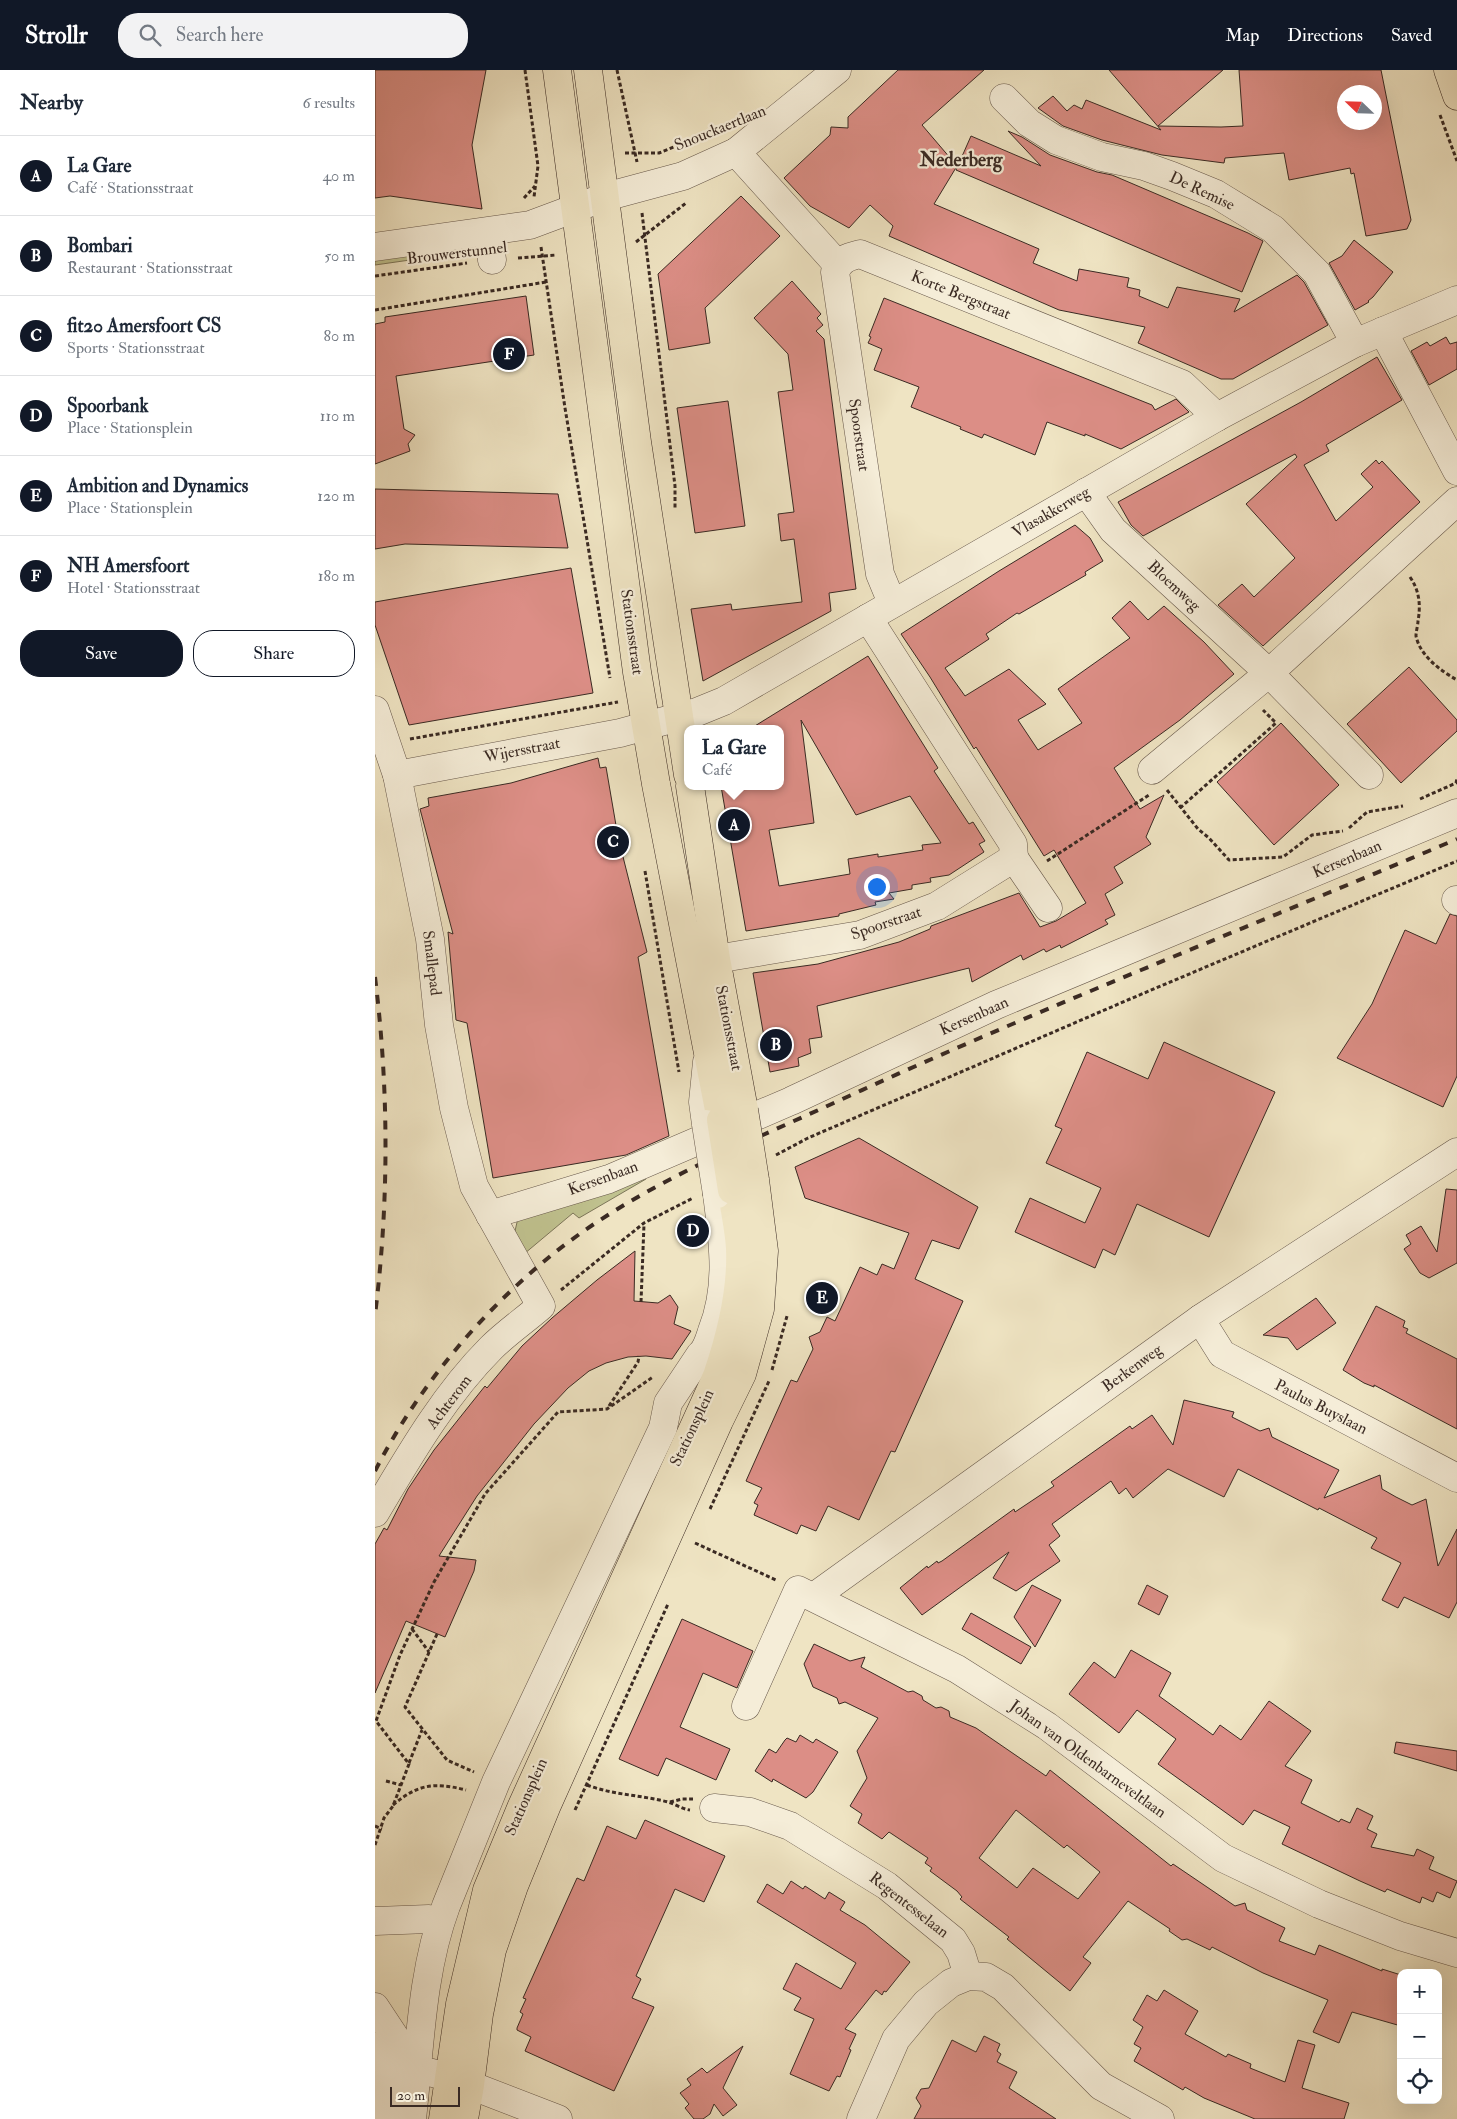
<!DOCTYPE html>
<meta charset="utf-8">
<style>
body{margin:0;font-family:"IM FELL Double Pica",serif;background:#f2f2f3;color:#1f2937}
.controls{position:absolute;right:15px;bottom:15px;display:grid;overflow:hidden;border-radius:10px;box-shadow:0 5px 20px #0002}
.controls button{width:45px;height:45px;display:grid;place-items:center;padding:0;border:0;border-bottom:1px solid #e0e1e3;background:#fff;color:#1f2937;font:25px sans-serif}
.compass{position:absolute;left:962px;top:15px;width:45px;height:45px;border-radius:50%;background:#fff;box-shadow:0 5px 20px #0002;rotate:293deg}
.scale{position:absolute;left:15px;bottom:12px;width:70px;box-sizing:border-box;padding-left:5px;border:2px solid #3a2a23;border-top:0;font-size:14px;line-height:18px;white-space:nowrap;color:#3a2a23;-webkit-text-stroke:4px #f5edd8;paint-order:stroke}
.you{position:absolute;left:501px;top:816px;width:18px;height:18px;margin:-12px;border:4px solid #fff;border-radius:50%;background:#1a73e8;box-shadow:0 0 0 8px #1a73e833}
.badge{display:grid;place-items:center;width:32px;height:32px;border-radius:50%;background:#111827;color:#fff;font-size:16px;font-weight:700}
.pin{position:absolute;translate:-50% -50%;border:2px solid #fff;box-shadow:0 1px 5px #0006}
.popup{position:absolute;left:309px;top:655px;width:100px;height:65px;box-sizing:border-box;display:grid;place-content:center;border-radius:10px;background:#fff;filter:drop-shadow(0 1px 4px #0005);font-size:16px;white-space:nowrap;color:#747a83}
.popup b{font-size:19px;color:#1f2937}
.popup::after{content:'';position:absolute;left:50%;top:100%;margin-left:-10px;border:10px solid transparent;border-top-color:#fff}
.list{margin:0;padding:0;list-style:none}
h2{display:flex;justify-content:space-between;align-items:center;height:65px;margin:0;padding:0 20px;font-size:21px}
h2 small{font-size:16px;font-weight:400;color:#747a83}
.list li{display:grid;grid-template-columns:32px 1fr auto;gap:15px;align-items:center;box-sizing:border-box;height:80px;padding:0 20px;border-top:1px solid #e0e1e3}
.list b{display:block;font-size:19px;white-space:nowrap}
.list p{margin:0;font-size:16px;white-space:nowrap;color:#747a83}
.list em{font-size:16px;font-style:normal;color:#747a83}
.actions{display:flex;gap:10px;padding:15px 20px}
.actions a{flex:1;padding:11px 0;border:1px solid #111827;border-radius:20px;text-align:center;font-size:18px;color:#111827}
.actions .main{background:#111827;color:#fff}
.icon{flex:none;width:28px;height:28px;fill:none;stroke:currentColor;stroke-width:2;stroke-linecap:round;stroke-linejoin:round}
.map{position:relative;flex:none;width:1082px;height:2049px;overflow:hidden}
header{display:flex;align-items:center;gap:30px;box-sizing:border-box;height:70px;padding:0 25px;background:#111827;color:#fff}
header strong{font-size:24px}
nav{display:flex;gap:28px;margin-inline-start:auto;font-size:18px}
.search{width:350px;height:45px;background:#f2f2f3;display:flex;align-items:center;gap:12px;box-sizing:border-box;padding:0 18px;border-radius:20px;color:#747a83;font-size:19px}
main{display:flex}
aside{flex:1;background:#fff}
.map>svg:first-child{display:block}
</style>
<header>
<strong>Strollr</strong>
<div class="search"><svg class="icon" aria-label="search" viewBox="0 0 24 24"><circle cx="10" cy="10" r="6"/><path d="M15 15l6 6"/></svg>Search here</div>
<nav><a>Map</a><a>Directions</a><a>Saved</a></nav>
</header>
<main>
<aside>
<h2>Nearby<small>6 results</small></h2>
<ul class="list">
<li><span class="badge">A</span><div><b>La Gare</b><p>Café · Stationsstraat</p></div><em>40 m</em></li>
<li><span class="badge">B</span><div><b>Bombari</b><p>Restaurant · Stationsstraat</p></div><em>50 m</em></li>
<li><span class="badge">C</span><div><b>fit20 Amersfoort CS</b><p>Sports · Stationsstraat</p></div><em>80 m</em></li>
<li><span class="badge">D</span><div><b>Spoorbank</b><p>Place · Stationsplein</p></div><em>110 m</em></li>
<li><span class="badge">E</span><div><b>Ambition and Dynamics</b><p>Place · Stationsplein</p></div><em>120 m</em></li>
<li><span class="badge">F</span><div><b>NH Amersfoort</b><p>Hotel · Stationsstraat</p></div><em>180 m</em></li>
</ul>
<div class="actions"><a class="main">Save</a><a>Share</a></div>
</aside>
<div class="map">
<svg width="1082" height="2049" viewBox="0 0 1082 2049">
<rect width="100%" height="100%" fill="#efe4c3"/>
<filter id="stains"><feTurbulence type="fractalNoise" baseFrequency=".004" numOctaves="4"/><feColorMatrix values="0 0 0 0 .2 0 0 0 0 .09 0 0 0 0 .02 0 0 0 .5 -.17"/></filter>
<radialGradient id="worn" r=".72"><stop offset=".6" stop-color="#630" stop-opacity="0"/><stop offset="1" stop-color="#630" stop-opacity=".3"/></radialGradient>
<g fill="#c0c28f" stroke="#7d7659">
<polygon points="76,176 77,184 0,195 0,186"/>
<polygon points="269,1106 271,1109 204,1148 198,1143 149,1184 140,1161 143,1148"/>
</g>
<g fill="#dc8e86" stroke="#3a2a23" fill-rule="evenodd">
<polygon points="0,0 111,0 97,75 107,139 15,126 0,128"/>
<polygon points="523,0 609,0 547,55 582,96 559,134 664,179 658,193 702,211 704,199 754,208 752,217 765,220 764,226 793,238 802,217 865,229 859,242 922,205 929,212 953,255 858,309 846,309 763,273 770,257 684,240 514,166 518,156 495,135 474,158 435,136 409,108 455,65 456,57 473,58 473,47"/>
<path d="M734,0h114l-65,56 63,1 22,-1 -4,-56h142l30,150 -4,9 -41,7 -12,-63 -3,1 -1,-6 -61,12 -5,-27 -59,5 -1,5 -62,-8 -60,-15 -39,-14 -25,-18 15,-12 14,15 7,-6 8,4 4,-9 75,30zM970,22h30v30h-30z"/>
<polygon points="633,61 647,67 675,85 722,102 737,105 873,163 888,171 867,222 581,100 596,66 666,96"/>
<polygon points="366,126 405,166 330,238 335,273 294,280 283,204"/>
<polygon points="979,170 1018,202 998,227 993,231 994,232 980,240 954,193 967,186"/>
<polygon points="417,211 446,244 442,248 448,255 441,261 449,269 481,519 454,523 456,541 328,611 316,539 356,534 357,540 427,532 419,469 406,471 403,444 419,442 403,322 418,320 413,284 379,248"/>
<polygon points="151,226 159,285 21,306 29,359 40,365 33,374 35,381 0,394 0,254 10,252 10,247"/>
<polygon points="509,228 777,335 780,340 801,329 814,342 746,379 710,364 710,366 672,352 660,385 609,364 607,368 585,359 586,357 536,337 544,317 499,300 507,279 493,273 496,267 494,266"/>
<polygon points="1071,267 1075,274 1082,272 1082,299 1054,315 1036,281 1052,272 1055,276"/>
<polygon points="1002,287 1027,330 951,375 954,381 929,395 961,451 998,417 986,404 1001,390 1004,394 1007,391 1045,432 888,576 843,535 867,514 879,527 920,488 871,434 922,387 920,384 768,466 756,455 743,432 926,332"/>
<polygon points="353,331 370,456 320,463 302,338"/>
<polygon points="0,419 183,424 193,478 30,474 0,479"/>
<polygon points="700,455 715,468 728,491 710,502 711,505 644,544 642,543 611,564 614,569 570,598 590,626 634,599 671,634 643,650 663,680 707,653 683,619 755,568 737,548 755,531 773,550 789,536 829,572 859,604 805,650 739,698 765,739 789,725 771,767 776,774 739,797 748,813 730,824 740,845 730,850 733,854 686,878 685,875 671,882 669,879 648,890 646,885 597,912 594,898 442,936 447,967 434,969 436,983 423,988 424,996 395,1002 378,903 443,894 524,872 555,859 556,856 644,823 665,857 681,851 711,833 679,780 669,786 601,677 599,679 555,607 526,564 624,501"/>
<polygon points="196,498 218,623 34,655 0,555 0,532"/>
<path d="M493,586l70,112 -4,3 35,53 4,-2 12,19 -6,3 5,8 -35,23 -19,3 1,4 -19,3v4l-23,4 5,6 -19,3 1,3 -37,9v2l-93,15 -25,-145h59v-57h-30zM426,650l55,95 54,-19 31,47 -19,2 1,5 -45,7v-3l-30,5 2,15 -71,12 -10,-56 45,-7z"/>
<polygon points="1034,597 1082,650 1082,661 1026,713 972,654"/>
<polygon points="906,653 964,715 899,775 842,712"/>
<polygon points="223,688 225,698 231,697 243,767 272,882 263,887 294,1066 251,1085 118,1108 92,953 81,950 73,862 78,864 45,739 54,736 53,728 136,713"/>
<polygon points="1075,844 1082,846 1082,1006 1068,1037 962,988 997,934 1030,860 1061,874"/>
<polygon points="789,972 900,1022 834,1167 762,1134 740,1185 728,1179 720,1198 640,1162 655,1128 710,1153 726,1118 671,1093 687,1059 680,1056 712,982 773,1009"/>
<polygon points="484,1068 603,1137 584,1179 557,1170 540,1209 588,1231 520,1382 516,1381 484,1450 453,1436 441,1461 426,1455 422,1464 379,1445 383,1435 379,1433 387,1418 371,1411 416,1310 422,1312 438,1279 434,1267 445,1262 452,1247 460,1251 485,1197 502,1205 507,1194 519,1199 534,1163 430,1128 420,1097"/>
<polygon points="1071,1119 1082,1120 1082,1193 1054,1208 1045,1203 1029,1179 1036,1174 1031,1165 1046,1156 1062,1182"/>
<polygon points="260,1181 259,1231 283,1233 295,1225 303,1237 299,1254 316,1261 297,1289 271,1286 253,1287 231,1293 214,1301 193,1318 159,1354 102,1426 64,1486 101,1490 99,1501 70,1567 31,1551 0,1623 0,1474 9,1458 12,1460 33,1419 59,1380 110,1316 112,1318 147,1276 177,1248 222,1210"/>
<polygon points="941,1228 961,1253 922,1280 913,1268 888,1265"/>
<polygon points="1001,1236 1030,1251 1028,1257 1033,1259 1031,1263 1082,1289 1082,1359 999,1315 999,1317 989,1313 968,1300"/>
<polygon points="809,1330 859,1342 857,1347 885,1361 894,1358 897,1367 964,1400 949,1428 1005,1405 1007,1419 1021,1427 1037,1435 1051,1429 1063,1496 1082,1459 1082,1532 1074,1548 1029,1527 1023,1538 1007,1530 1026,1493 996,1478 1002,1468 944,1438 943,1440 863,1399 849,1427 793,1399 758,1428 751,1418 744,1424 736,1411 677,1454 685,1466 674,1475 685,1491 641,1521 618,1508 634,1482 547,1545 525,1518 552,1496 553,1498 562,1491 563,1493 567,1491 639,1439 640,1442 679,1416 676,1412 755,1356 757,1359 777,1345 798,1375"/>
<polygon points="657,1515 686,1530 660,1577 639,1547"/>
<polygon points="772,1515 793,1526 784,1545 763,1534"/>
<polygon points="596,1543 656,1577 646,1594 587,1559"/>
<polygon points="307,1549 378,1581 362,1618 328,1603 305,1657 355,1679 341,1710 291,1688 283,1706 244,1689"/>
<path d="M439,1574l36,17 15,-4 -4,10 47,25 5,-1 9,5 1,4 13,8 5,-1 8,4 1,6 26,11 70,48 4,-6 121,96 2,-2 62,42 10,-3 2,7 38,18 -6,13 36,14 4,-10 63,26v-2l19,6v51l-49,-14 -13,31 -26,-11 15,-32 -65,-27 -51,-26 -2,3 -23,-11 -5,1 -13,-9 1,-2 -42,-28 -45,56 8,6 -21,28 -63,-52 2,-2 -49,-38 2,-2 -5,-6 -27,-20 2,-3 -7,-5 3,-5 -39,-26 -7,7 -24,-16 4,-9 -12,-8 17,-28 -10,-27 21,-33 -33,-16 -6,2 -2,-6 -24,-11 -9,-23zM641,1740l48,38 3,-3 33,27 -22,27 -45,-31 -16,20 -38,-30z"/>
<polygon points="756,1580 796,1603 784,1626 838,1665 845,1655 866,1670 894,1631 936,1661 910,1696 937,1710 926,1733 964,1752 966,1749 975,1753 982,1738 998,1746 992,1759 1002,1764 996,1777 1039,1786 1042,1779 1059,1787 1054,1799 1082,1811 1075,1828 1062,1822 1058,1832 1047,1827 1045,1833 1012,1819 1010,1822 985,1811 907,1774 915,1757 879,1740 868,1755 783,1694 801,1669 762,1640 744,1663 694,1624 719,1592 740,1608"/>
<polygon points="425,1665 438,1673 441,1669 463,1682 438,1722 431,1728 398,1709 397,1712 380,1701 394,1679 401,1683 410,1670 412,1668 421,1672"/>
<polygon points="1021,1672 1082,1681 1082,1701 1019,1683"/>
<polygon points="270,1750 350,1786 329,1832 300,1819 261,1906 266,1909 257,1928 279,1937 239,2021 150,1981 156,1967 142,1960 142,1958 148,1944 145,1942 151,1929 148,1928 202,1808 209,1811 232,1756 261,1769"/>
<polygon points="416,1811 428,1819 430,1816 450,1829 454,1822 470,1832 465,1840 490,1855 535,1892 511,1922 509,1921 507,1925 501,1920 470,1959 481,1964 474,1979 476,1980 465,2007 462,2006 454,2021 415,2004 439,1949 419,1940 426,1928 408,1919 421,1893 466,1919 481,1893 382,1832 392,1814 408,1824"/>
<polygon points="789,1920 823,1941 810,1964 851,1987 853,1984 876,1994 875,1998 910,2012 923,1970 940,1975 927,2018 974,2033 969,2049 880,2049 829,2028 810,2017 808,2020 759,1991 766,1978 759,1974 768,1957 758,1950 772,1925 782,1931"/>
<polygon points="609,1966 625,1974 622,1981 626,1984 622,1992 642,2002 634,2018 681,2049 539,2049 546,2036 541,2028 546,2019 554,2018 577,1970 601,1982"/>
<polygon points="368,1976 348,2018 362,2035 348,2046 339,2034 335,2044 328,2049 319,2049 310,2038 314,2034 305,2023 316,2015 312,2009 327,1998 332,2003"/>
</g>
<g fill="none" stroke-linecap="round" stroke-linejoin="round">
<defs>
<g id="minor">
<polyline points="629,28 654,53 681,70 727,87 769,96 797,106 841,124 898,159 942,203 980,273"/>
<polyline points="361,82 463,195"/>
<polyline points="113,162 117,190"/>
<polyline points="0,177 155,155 230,127 308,106 361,82 462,0"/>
<polyline points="1008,261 1082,401"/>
<polyline points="711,422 738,460 894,603 1082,431"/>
<path d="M517,533l-12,-29 -45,-302c5,-13 13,-15 25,-18l322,130 35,33"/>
<path d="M0,640l22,65 33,164 9,86 15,83 20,78 67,120c-16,14 -35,27 -50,42 -47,47 -82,108 -116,165"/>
<polyline points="777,700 894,603 994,705"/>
<polyline points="22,705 245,663 322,642 349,631 842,347 980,273 1082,230"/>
<polyline points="639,788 673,838"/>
<polyline points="1081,830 1082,831"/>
<polyline points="341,889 485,865 562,836 639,788 638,774 493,548"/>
<polyline points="331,1054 328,1032 332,992"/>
<polyline points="115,1145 234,1109 416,1031 621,935 1082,743"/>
<polyline points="825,1249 847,1284 1082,1408"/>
<polyline points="440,1526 825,1249 1082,1082"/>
<polyline points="371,1636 423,1520 582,1599 672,1656 848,1788 944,1834 1025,1866 1082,1883"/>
<polyline points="339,1738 375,1742 415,1756 512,1816 578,1870 586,1883 593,1906"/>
<polyline points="0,1851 54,1849 65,1852"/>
<polyline points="0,1937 41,1999"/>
<polyline points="0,1977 39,2028"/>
<polyline points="41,1999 74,2007 183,2049"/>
<polyline points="0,2010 30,2049"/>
<polyline points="0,2043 5,2049"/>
<path d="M37,2049c8,-70 9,-146 34,-213l50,-124 167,-354 5,-25 32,-48c7,-6 9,-15 12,-24 18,-45 11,-90 5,-137"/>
<polyline points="486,2049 521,1969 551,1933 576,1913 593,1906 611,1907 628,1917 726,2016 785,2049"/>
</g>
<g id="major">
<polyline points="182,0 262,602 281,714 346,1050"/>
<polyline points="213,0 262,372 313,705"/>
<polyline points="1073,0 1082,26"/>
<polyline points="315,716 341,889 369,1040"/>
<path d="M68,2049l17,-115 27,-114 34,-82 196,-432c14,-41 25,-84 23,-128 -1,-19 -6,-39 -8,-58"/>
<polyline points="89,2049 95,2015 104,1944 117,1880 139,1816 172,1735 344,1351 367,1304 385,1239 389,1181 380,1110"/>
</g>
</defs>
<use href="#minor" stroke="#67584b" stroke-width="29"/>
<use href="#major" stroke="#3a2a23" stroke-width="29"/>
<g stroke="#3a2a23" stroke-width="3" stroke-dasharray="4 2.5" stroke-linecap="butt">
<polyline points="150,0 163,96 159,127"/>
<polyline points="242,0 262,92"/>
<polyline points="1065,45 1082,91"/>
<polyline points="250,83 284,83 351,56"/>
<polyline points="149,128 160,116"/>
<polyline points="267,143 300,416 300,440"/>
<polyline points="261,172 311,133"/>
<polyline points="166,177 190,338 235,608"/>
<polyline points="143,188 181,185"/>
<polyline points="0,206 92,193"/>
<polyline points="0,240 171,212"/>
<path d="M1035,507c9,13 11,27 8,44 0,4 -2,10 -2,15 4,20 25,35 41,44"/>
<polyline points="35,669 243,632"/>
<polyline points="792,720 823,759 834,768 854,790 908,787 937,765 968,761"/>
<polyline points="1045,729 1081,713 1082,708"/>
<polyline points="805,738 901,653 888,640"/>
<polyline points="974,758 992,742 1028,736"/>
<polyline points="672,791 774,725"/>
<polyline points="270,801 304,1002"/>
<polyline points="401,1085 433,1068 755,929 1082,791"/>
<polyline points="186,1220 269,1153 318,1128"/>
<polyline points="266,1232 269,1154"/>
<polyline points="397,1300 412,1246"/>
<polyline points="234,1336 263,1292 264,1286"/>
<polyline points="335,1439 394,1311"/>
<polyline points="320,1473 401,1510"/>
<polyline points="37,1559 54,1582"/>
<polyline points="62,1564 30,1637 72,1690 99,1702"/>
<polyline points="34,1693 47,1660"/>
<polyline points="11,1711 26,1715"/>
<path d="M212,1715c26,10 54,10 81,17 7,2 14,7 22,8"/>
<polyline points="295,1732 307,1729 318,1729"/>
<path d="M18,1735c25,-21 41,-23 73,-15"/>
<polyline points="200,1740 293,1534"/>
<polyline points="0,1756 7,1759"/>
<polyline points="0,1775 9,1748 18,1736 34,1694 1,1651 25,1585 59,1512 110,1424 183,1342 232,1339 278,1307"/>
</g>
<use href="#minor" stroke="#f5edd8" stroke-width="28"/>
<use href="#major" stroke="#efe4c3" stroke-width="28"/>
<g stroke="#3a2a23" stroke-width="4" stroke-dasharray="9 9" stroke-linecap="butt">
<path d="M0,907c14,112 14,226 0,338"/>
<path d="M0,1401c43,-84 105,-158 178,-217 85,-68 185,-107 283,-152 204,-94 414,-175 621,-263"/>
</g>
<defs>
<polyline id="minor-bridge" points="331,1054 342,1124"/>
<g id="major-bridge">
<polyline points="369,1040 380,1110"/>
<polyline points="346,1050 357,1120"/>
</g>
</defs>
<use href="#minor-bridge" stroke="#67584b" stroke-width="29" stroke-linecap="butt"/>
<use href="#major-bridge" stroke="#3a2a23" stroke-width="29" stroke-linecap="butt"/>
<use href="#minor-bridge" stroke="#f5edd8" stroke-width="28"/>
<use href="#major-bridge" stroke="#efe4c3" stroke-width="28"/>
</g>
<g text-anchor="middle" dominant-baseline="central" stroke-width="4.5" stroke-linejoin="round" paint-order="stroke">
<g font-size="16" fill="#3a2a23" stroke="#f5edd8">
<text transform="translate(345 58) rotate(-22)">Snouckaertlaan</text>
<text transform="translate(827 121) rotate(25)">De Remise</text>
<text transform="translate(82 183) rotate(-7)">Brouwerstunnel</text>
<text transform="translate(586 225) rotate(22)">Korte Bergstraat</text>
<text transform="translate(484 365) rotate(82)">Spoorstraat</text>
<text transform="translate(676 442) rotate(-30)">Vlasakkerweg</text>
<text transform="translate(799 516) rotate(43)">Bloemweg</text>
<text transform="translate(257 562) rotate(82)">Stationsstraat</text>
<text transform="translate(147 680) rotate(-11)">Wijersstraat</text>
<text transform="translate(972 789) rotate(-23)">Kersenbaan</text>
<text transform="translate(511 853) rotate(-19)">Spoorstraat</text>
<text transform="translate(57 893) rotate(83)">Smallepad</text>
<text transform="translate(599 946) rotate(-24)">Kersenbaan</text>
<text transform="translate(354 958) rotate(79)">Stationsstraat</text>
<text transform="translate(228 1108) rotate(-20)">Kersenbaan</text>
<text transform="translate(757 1298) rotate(-36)">Berkenweg</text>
<text transform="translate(74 1332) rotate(-53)">Achterom</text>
<text transform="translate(946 1337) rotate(27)">Paulus Buyslaan</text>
<text transform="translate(317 1358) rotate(-65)">Stationsplein</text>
<text transform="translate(713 1689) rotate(36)">Johan van Oldenbarneveltlaan</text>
<text transform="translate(151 1727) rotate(-66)">Stationsplein</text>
<text transform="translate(534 1835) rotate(38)">Regentesselaan</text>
</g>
<g font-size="19" font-weight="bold" fill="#3a2a23" stroke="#f5edd8">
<text x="586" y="90">Nederberg</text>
</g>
</g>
<rect width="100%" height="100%" filter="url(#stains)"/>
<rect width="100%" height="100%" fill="url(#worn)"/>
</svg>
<div class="controls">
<button>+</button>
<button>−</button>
<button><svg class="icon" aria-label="locate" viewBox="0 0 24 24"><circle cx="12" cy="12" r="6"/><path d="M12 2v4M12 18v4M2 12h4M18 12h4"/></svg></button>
</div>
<svg class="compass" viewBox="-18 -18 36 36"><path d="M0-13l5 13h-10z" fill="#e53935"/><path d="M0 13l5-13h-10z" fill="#747a83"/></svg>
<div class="scale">20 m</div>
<div class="you"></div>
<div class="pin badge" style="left:359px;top:755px">A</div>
<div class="popup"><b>La Gare</b>Café</div>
<div class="pin badge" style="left:401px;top:975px">B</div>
<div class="pin badge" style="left:238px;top:772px">C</div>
<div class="pin badge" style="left:318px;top:1161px">D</div>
<div class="pin badge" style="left:447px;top:1228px">E</div>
<div class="pin badge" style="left:134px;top:284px">F</div>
</div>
</main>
